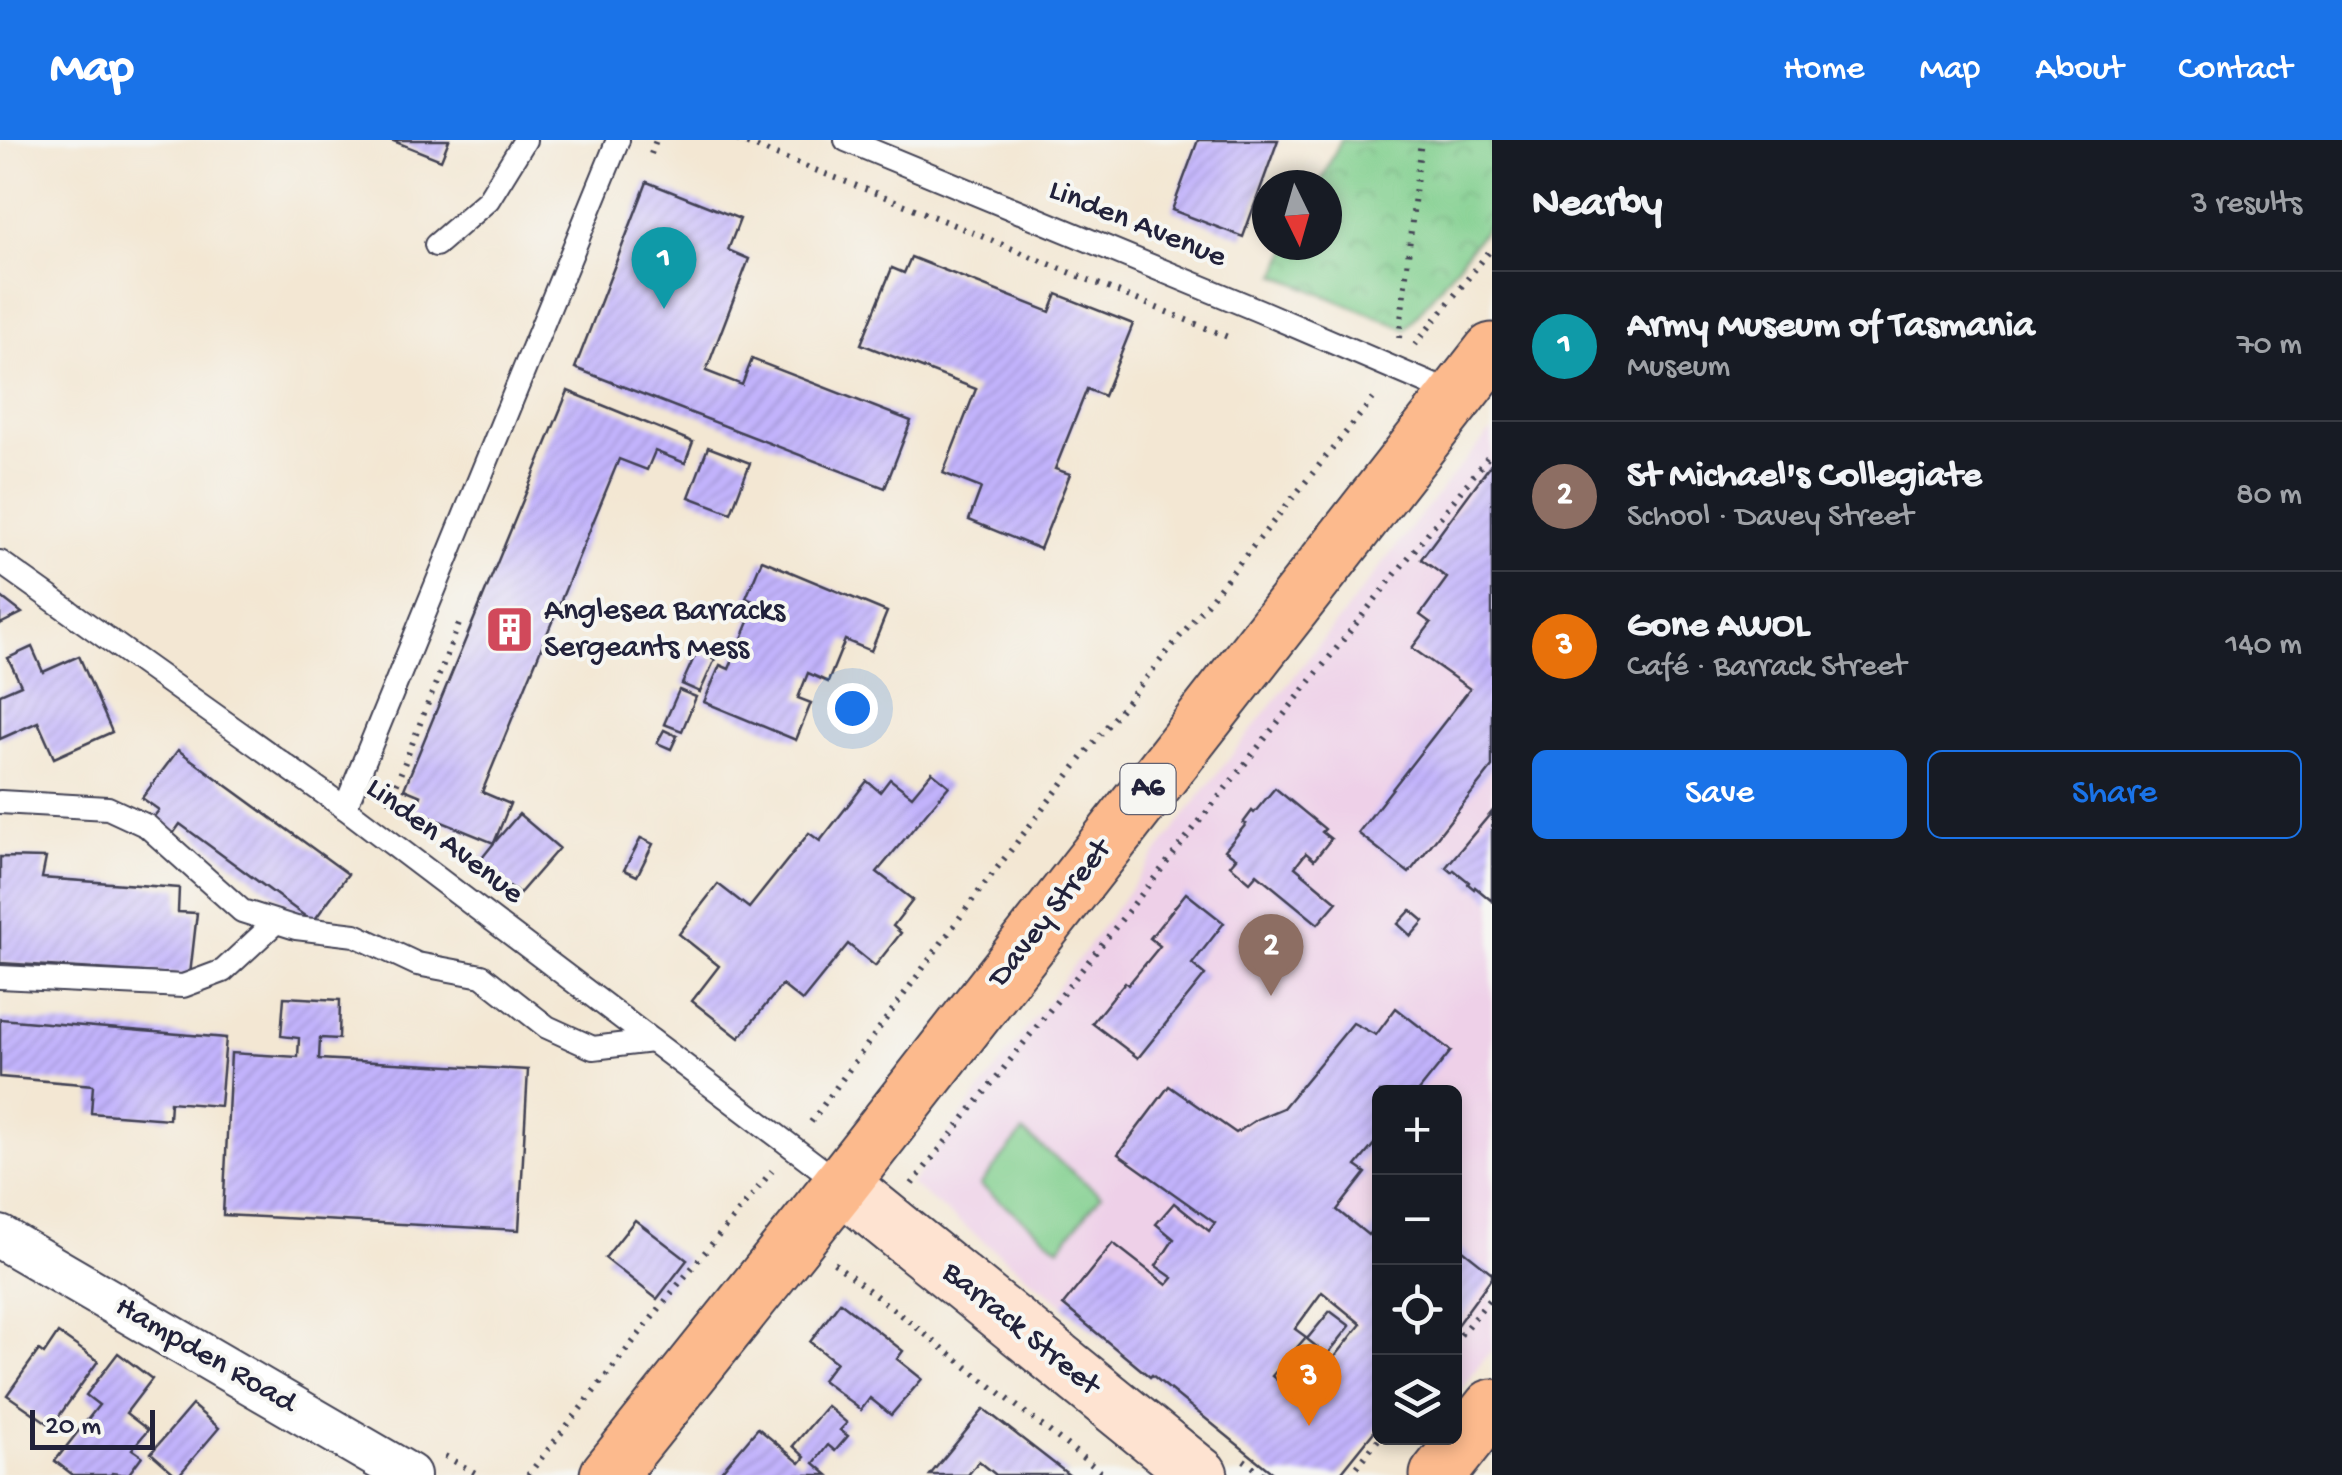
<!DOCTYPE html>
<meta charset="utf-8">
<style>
body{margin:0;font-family:"Gochi Hand",sans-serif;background:#242831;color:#f1f3f6}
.controls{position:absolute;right:30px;bottom:30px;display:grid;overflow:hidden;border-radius:15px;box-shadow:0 5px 15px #0003}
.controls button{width:90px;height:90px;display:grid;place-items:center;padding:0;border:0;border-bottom:2px solid #363941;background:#171b24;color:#f1f3f6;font:50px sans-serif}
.compass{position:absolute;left:1252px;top:30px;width:90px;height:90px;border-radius:50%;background:#171b24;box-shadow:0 5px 15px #0003;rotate:175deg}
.scale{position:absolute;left:30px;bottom:25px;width:125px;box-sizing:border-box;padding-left:10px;border:5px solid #22223b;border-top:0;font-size:28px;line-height:35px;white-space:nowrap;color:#22223b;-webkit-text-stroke:8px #f6f6f2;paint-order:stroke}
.you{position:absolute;left:852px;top:568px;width:35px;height:35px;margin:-25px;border:8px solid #fff;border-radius:50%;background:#1a73e8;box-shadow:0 0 0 15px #1a73e833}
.badge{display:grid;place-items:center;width:65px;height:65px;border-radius:50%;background:#1a73e8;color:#fff;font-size:32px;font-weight:700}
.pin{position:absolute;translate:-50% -82px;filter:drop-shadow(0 2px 5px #0008)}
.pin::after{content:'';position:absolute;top:52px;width:35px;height:30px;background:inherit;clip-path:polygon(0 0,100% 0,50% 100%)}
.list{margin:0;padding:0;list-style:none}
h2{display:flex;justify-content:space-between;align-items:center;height:130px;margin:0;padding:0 40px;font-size:42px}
h2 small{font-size:32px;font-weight:400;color:#9ea1a6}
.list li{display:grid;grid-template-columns:65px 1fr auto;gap:30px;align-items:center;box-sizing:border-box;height:150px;padding:0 40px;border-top:2px solid #363941}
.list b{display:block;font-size:38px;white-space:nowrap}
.list p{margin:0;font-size:32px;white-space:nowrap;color:#9ea1a6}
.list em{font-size:32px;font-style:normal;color:#9ea1a6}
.actions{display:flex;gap:20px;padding:30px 40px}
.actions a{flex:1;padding:22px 0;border:2px solid #1a73e8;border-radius:15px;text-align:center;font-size:35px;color:#1a73e8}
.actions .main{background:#1a73e8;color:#fff}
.icon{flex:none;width:55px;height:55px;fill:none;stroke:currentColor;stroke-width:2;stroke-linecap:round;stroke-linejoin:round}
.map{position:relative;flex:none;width:1492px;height:1335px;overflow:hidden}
header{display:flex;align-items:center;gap:60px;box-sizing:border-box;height:140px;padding:0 50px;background:#1a73e8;color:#fff}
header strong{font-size:48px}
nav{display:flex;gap:55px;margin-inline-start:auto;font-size:35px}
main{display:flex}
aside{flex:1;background:#171b24}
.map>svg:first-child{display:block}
</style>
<header>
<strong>Map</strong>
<nav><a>Home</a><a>Map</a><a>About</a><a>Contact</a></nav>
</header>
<main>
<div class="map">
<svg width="1492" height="1335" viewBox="0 0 1492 1335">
<defs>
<pattern id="park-crowns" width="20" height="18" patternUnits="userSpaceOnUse" patternTransform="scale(2.5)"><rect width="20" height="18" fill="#81cf8e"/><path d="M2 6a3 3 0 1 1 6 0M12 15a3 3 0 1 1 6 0" fill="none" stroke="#6fb17b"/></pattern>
<pattern id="building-hatch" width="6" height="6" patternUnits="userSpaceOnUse" patternTransform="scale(2.5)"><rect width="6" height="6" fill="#c2b3fc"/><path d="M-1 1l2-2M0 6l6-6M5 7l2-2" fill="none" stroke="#a69ad9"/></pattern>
</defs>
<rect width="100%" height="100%" fill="#f6f6f2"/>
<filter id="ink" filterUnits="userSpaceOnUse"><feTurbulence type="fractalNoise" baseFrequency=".01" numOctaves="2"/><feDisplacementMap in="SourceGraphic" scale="20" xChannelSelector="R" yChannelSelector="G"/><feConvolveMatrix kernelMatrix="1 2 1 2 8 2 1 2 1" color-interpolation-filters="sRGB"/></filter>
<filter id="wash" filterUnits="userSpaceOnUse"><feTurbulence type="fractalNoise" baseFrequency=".0048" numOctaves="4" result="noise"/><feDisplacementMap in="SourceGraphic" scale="40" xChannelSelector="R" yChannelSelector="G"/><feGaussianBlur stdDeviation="2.25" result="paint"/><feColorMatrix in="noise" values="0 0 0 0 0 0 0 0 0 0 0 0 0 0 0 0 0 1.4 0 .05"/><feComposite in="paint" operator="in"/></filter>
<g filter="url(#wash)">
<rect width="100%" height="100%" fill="#f3e7d3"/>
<polygon fill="#eed0e8" points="1492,290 1492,1209 1455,1257 1454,952 1380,952 1379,1202 1320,1155 1273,1189 1201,1273 911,1044 1198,658 1447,342"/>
<polygon fill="#81cf8e" stroke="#527864" stroke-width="2.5" points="1023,992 1101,1055 1059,1108 980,1045"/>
<polygon fill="url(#park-crowns)" stroke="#527864" stroke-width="2.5" points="1341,0 1492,0 1492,81 1406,189 1276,135 1291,105 1327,105 1327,45 1319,45"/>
<g id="blocks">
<g fill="url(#building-hatch)" fill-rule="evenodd">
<polygon points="391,0 449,0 441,20"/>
<polygon points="1198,0 1278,0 1243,97 1172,70"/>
<polygon points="647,42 740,79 728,110 749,119 706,231 742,245 752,219 911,281 885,348 575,228"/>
<polygon points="911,117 1050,172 1057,154 1133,184 1104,256 1087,249 1055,329 1070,334 1040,409 969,380 981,348 943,333 976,249 861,204 892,128 904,133"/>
<polygon points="568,251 693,302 685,323 655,311 647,330 619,319 482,652 510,664 494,703 519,674 559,708 519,754 478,723 494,703 415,671 421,656 404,649"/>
<polygon points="708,307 750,323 731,373 689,357"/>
<polygon points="1492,323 1492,627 1409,733 1358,693 1470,549 1412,508 1431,483 1420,475 1447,438 1421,419"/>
<polygon points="762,420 887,472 871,511 845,500 828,542 808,533 798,558 811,563 796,600 704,562 720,525 729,529 757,463 746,458"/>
<polygon points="0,456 22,473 0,484"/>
<polygon points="32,507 43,532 79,516 112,592 54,618 38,582 0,599 0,554 21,545 8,518"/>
<polygon points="697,511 715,519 700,552 682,544"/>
<polygon points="679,550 696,557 682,591 664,584"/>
<polygon points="664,590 677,596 671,609 657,603"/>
<polygon points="178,610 348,734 313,782 180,684 173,694 152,679 159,670 142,658"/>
<polygon points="932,632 949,646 877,732 913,760 893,786 901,793 875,826 848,804 802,861 782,845 739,898 692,861 719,826 679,794 718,744 749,768 809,693 820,701 867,641 880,652 890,639 912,656"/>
<polygon points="1275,648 1325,689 1322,692 1331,699 1314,720 1306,713 1295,727 1337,762 1318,784 1257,734 1250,742 1230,725 1236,718 1225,710 1246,684 1243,683 1252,671 1254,673"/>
<polygon points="1492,672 1492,761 1475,747 1474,749 1468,744 1469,742 1454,730 1452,732 1446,727"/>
<polygon points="641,698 653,704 637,736 624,730"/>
<polygon points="0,717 46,718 42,738 179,748 178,772 197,773 190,835 0,823"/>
<polygon points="1186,753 1224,783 1192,824 1205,835 1138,918 1092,883 1125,842 1128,845 1160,806 1150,798"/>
<polygon points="1411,770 1424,781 1411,796 1398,784"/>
<polygon points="284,857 340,860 339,899 320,898 319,919 528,930 519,1090 223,1075 231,913 298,917 299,898 281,896"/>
<path d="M1396,868l55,43 -33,41h-38v45l-24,29 10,7 -29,37 31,25 12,-14v203l-41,51h-64l-123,-100 -2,2 -87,-72 50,-62 54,42 6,-7 -17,-12 18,-27 -18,-15 18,-21 35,28 6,-8 -97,-69 51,-68 67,47 21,-14 26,-11 70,-85 23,12zM1322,1152l39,32 -60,76 -29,-24 34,-39 -11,-8z"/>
<polygon points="0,879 226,898 220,966 170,962 169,979 91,973 93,945 0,937"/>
<polygon points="635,1080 687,1120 657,1159 605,1118"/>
<polygon points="1454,1103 1492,1133 1492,1137 1454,1189"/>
<polygon points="840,1162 903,1211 897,1219 922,1239 891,1275 870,1258 861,1270 822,1240 836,1222 810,1202"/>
<polygon points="1330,1171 1350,1186 1327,1215 1307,1199"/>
<polygon points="58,1193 98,1221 52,1286 7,1255 39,1210 44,1214"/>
<polygon points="118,1213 152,1239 126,1273 148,1290 132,1309 142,1316 128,1335 112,1333 111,1335 73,1335 55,1321 99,1265 86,1255"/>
<polygon points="192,1265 219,1288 179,1335 176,1335 151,1313"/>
<polygon points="827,1266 847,1283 840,1290 848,1296 835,1311 828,1305 814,1323 828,1335 718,1335 758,1288 800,1323 805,1317 793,1306"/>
<polygon points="984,1269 1069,1335 996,1335 979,1321 968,1335 930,1335"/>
</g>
</g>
</g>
<g filter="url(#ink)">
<use href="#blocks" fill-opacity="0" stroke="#414052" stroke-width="2.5"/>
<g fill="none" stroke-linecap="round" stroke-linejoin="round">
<defs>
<g id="lane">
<polyline points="846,0 1260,171 1456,255"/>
<polyline points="436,105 488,60 525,0"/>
<polyline points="0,422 345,668 841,1044"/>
<polyline points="0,662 108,668 147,686 242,771 296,788 355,795 417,824 482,836 547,887 593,908 652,901"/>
<polyline points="345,668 618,0"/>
<polyline points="0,837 183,846 223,831 276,782"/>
</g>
<polyline id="street" points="0,1097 409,1335"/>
<polyline id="secondary" points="841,1044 1200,1335"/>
<g id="highway">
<polyline points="608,1335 841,1044 1492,211"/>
<polyline points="1438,1335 1492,1267"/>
</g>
</defs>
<use href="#lane" stroke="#414052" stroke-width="26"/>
<use href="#street" stroke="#414052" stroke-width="46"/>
<use href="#secondary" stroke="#414052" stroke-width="59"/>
<use href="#highway" stroke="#414052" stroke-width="59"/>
<g stroke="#414052" stroke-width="6" stroke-dasharray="2.5 8" stroke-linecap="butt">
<polyline points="737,0 883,56 1228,197"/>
<polyline points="651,14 656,0"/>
<polyline points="1399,198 1421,0"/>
<polyline points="1415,205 1492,108"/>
<polyline points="389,663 459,484"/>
<polyline points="811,982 974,758 1095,601 1377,254"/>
<polyline points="912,1044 1492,312"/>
<polyline points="834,1123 1105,1335"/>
<polyline points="1454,1203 1492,1156"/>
<polyline points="445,1316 479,1335"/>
<polyline points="1244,1320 1264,1335"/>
<polyline points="528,1335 677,1146 772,1031"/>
<polyline points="1351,1335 1380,1297"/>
</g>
<use href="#lane" stroke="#fff" stroke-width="22"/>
<use href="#street" stroke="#fff" stroke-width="42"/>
<use href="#secondary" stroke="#fee3d1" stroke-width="55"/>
<use href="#highway" stroke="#fcba8d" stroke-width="55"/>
</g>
</g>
<defs>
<symbol id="building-square" viewBox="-11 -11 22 22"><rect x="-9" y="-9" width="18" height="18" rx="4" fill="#d1495b" stroke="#f6f6f2"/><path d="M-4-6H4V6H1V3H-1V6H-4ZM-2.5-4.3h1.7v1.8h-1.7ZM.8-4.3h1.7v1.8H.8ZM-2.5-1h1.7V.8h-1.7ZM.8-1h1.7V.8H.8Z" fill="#fff"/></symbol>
</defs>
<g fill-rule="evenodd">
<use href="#building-square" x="482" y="462" width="55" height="55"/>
</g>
<g text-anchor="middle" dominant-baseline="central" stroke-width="8" stroke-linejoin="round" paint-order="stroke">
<rect fill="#f6f6f2" stroke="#626272" stroke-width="2.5" x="1120.5" y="624" width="55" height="50" rx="8"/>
<g font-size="30" font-weight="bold" fill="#22223b">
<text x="1148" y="649">A6</text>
</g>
<g font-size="32" fill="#22223b" stroke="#f6f6f2">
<text transform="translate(1137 85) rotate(22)">Linden Avenue</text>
<text transform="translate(444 702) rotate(37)">Linden Avenue</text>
<text transform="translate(1051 774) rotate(-52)">Davey Street</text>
<text transform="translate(1020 1190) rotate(39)">Barrack Street</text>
<text transform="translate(205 1216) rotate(30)">Hampden Road</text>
</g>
<g font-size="32" fill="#22223b" stroke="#f6f6f2" text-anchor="start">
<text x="544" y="472">Anglesea Barracks<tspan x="544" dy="37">Sergeants Mess</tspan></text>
</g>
</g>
</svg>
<div class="controls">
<button>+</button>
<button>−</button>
<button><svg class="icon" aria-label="locate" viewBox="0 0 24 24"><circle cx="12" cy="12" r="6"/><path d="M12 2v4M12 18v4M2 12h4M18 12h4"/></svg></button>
<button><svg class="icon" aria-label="layers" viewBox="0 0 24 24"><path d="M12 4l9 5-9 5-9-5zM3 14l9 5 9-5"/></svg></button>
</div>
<svg class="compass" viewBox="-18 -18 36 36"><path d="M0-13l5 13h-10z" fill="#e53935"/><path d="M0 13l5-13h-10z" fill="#9ea1a6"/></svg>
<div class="scale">20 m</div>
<div class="you"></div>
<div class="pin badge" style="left:664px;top:169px;background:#0f9aa8">1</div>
<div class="pin badge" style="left:1271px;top:856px;background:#8d6e63">2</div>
<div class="pin badge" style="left:1309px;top:1286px;background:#e8710a">3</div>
</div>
<aside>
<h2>Nearby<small>3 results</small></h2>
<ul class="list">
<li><span class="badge" style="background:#0f9aa8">1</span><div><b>Army Museum of Tasmania</b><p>Museum</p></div><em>70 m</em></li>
<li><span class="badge" style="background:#8d6e63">2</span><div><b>St Michael's Collegiate</b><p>School · Davey Street</p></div><em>80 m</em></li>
<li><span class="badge" style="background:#e8710a">3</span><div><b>Gone AWOL</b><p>Café · Barrack Street</p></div><em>140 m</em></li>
</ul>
<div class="actions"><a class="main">Save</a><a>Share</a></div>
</aside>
</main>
